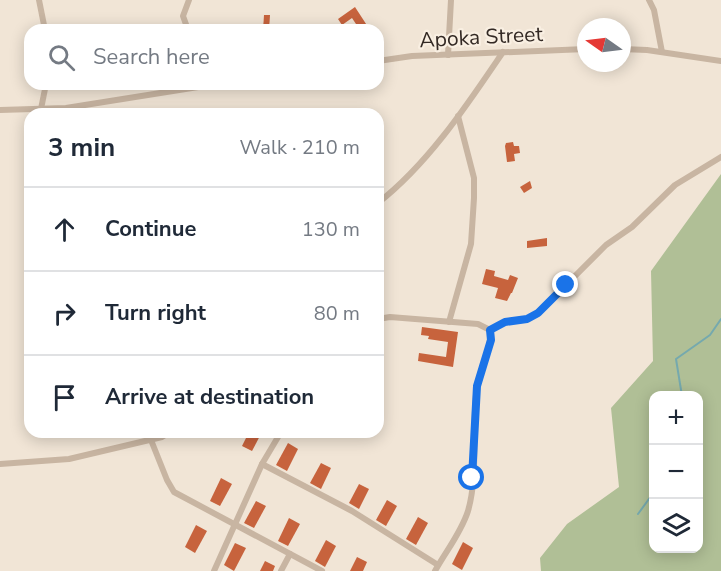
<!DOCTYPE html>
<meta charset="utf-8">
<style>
body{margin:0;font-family:"Nunito Sans",sans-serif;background:#f6f6f7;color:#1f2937}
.controls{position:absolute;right:18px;bottom:18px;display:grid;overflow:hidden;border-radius:12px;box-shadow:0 3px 15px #0003}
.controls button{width:54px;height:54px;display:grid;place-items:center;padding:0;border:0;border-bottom:2px solid #e0e1e3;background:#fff;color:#1f2937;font:30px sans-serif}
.compass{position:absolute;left:577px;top:18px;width:54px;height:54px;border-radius:50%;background:#fff;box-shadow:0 3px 15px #0003;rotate:284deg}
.stop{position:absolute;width:18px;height:18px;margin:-14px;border:4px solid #1a73e8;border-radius:50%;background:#fff}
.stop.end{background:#1a73e8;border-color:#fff;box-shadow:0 2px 6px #0008}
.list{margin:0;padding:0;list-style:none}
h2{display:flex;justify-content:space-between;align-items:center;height:78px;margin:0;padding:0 24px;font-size:26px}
h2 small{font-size:20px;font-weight:400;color:#747a83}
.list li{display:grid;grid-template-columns:39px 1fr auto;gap:18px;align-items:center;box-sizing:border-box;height:84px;padding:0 24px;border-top:2px solid #e0e1e3}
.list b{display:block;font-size:22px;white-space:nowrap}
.list em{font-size:20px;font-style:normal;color:#747a83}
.icon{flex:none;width:33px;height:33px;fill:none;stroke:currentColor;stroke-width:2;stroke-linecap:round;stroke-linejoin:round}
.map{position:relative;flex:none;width:721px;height:571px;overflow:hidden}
.search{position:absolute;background:#fff;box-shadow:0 3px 15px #0003;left:24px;top:24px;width:360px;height:66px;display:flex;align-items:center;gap:15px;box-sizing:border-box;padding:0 21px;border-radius:18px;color:#747a83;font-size:22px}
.panel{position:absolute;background:#fff;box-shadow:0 3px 15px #0003;left:24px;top:108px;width:360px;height:330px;border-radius:18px}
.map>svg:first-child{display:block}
</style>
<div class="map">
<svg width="721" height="571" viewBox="0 0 721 571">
<rect width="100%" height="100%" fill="#f1e5d6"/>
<path fill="#b0bf96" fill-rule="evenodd" d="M721,174v397h-180l-1,-13 27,-34 52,-37 -8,-79 42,-47 -2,-90zM654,396h44v152h-44z"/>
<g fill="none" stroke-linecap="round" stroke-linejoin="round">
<g stroke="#75a9ae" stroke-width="2">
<polyline points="682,396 676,359 710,335 721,319"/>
<polyline points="638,514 654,492"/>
</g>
</g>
<g fill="#c7633d">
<polygon points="355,7 370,30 360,30 352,18 342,25 338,19"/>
<polygon points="264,15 270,15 269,30 263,30"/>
<polygon points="513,142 514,146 519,146 520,153 514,154 515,161 507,162 505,146 506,143"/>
<polygon points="530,181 532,188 524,193 520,187"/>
<polygon points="547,238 547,246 527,248 527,241"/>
<polygon points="486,269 495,271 494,276 508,280 510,275 518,278 512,293 511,293 507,301 495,298 498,288 482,284"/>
<polygon points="422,327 458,332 453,367 418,361 419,353 446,357 448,342 428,339 429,336 421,335"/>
<polygon points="249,432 262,432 252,451 242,446"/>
<polygon points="288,443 298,449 287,471 276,465"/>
<polygon points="321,463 331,468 321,489 310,483"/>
<polygon points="221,478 232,484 220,506 210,501"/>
<polygon points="359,484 369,489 359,509 349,503"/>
<polygon points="387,500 397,506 386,526 376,520"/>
<polygon points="256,501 266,506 254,528 244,523"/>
<polygon points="418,517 428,523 416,545 406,539"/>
<polygon points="289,518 300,524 288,546 278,541"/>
<polygon points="196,525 207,531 195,553 185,547"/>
<polygon points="326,540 336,546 325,567 315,561"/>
<polygon points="463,542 473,548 462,570 452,564"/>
<polygon points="235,543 246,548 234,571 224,565"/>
<polygon points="357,557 367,562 363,571 350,571"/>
<polygon points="265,561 275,566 273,571 260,571"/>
</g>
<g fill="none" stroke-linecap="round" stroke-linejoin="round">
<g stroke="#c8b5a2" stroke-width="6">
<polyline points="39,0 45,30"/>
<polyline points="649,0 654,10 662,52"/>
<polyline points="188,30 183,16 189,0"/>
<polyline points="622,49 647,50 721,61"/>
<polyline points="448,55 451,0"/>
<polyline points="378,61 412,56 586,49"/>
<polyline points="41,109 46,84"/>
<polyline points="0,110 66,108 217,84"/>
<path d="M378,203c51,-40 89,-98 125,-151"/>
<polyline points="378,319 390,317 478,324 490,330"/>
<polyline points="449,322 471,244 474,198 474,178 458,116"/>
<polyline points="490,330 505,322 527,319 538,313 606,245 632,227 675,185 721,157"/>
<polyline points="151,440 167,480 174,492 322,571"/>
<polyline points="0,464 69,459 162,437 170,432"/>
<polyline points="262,464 352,511 438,565"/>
<polyline points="214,571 262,464 281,432"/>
<polyline points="281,571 290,554"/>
<path d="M435,571c11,-20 26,-38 33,-60 11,-38 3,-85 9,-124 3,-20 15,-37 13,-57"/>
</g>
</g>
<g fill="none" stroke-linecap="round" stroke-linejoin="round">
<polyline stroke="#1a73e8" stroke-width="8" points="472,478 477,386 491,340 490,330 505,322 527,319 538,313 566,285"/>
</g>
<g text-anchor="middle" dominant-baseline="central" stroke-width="4.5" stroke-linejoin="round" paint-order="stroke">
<g font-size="21" fill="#332924" stroke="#f9efe2">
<text transform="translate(481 37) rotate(-3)">Apoka Street</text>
</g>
</g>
</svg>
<div class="controls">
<button>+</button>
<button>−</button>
<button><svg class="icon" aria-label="layers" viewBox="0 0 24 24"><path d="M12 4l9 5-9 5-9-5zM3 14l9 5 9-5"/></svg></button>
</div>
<svg class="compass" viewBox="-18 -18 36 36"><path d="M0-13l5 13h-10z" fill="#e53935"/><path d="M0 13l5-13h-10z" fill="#747a83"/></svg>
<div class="stop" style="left:472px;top:478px"></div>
<div class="stop end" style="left:566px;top:285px"></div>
<div class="search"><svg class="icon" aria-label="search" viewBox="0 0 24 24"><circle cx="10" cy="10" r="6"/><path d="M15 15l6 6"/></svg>Search here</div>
<section class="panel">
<h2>3 min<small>Walk · 210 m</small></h2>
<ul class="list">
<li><svg class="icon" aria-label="ahead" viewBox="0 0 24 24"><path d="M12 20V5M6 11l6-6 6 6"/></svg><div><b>Continue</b></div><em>130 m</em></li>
<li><svg class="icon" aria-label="right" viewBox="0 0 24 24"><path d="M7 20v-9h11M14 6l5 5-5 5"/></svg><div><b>Turn right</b></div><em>80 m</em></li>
<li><svg class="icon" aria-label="arrive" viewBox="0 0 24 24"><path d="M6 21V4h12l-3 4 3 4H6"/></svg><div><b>Arrive at destination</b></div></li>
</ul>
</section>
</div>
